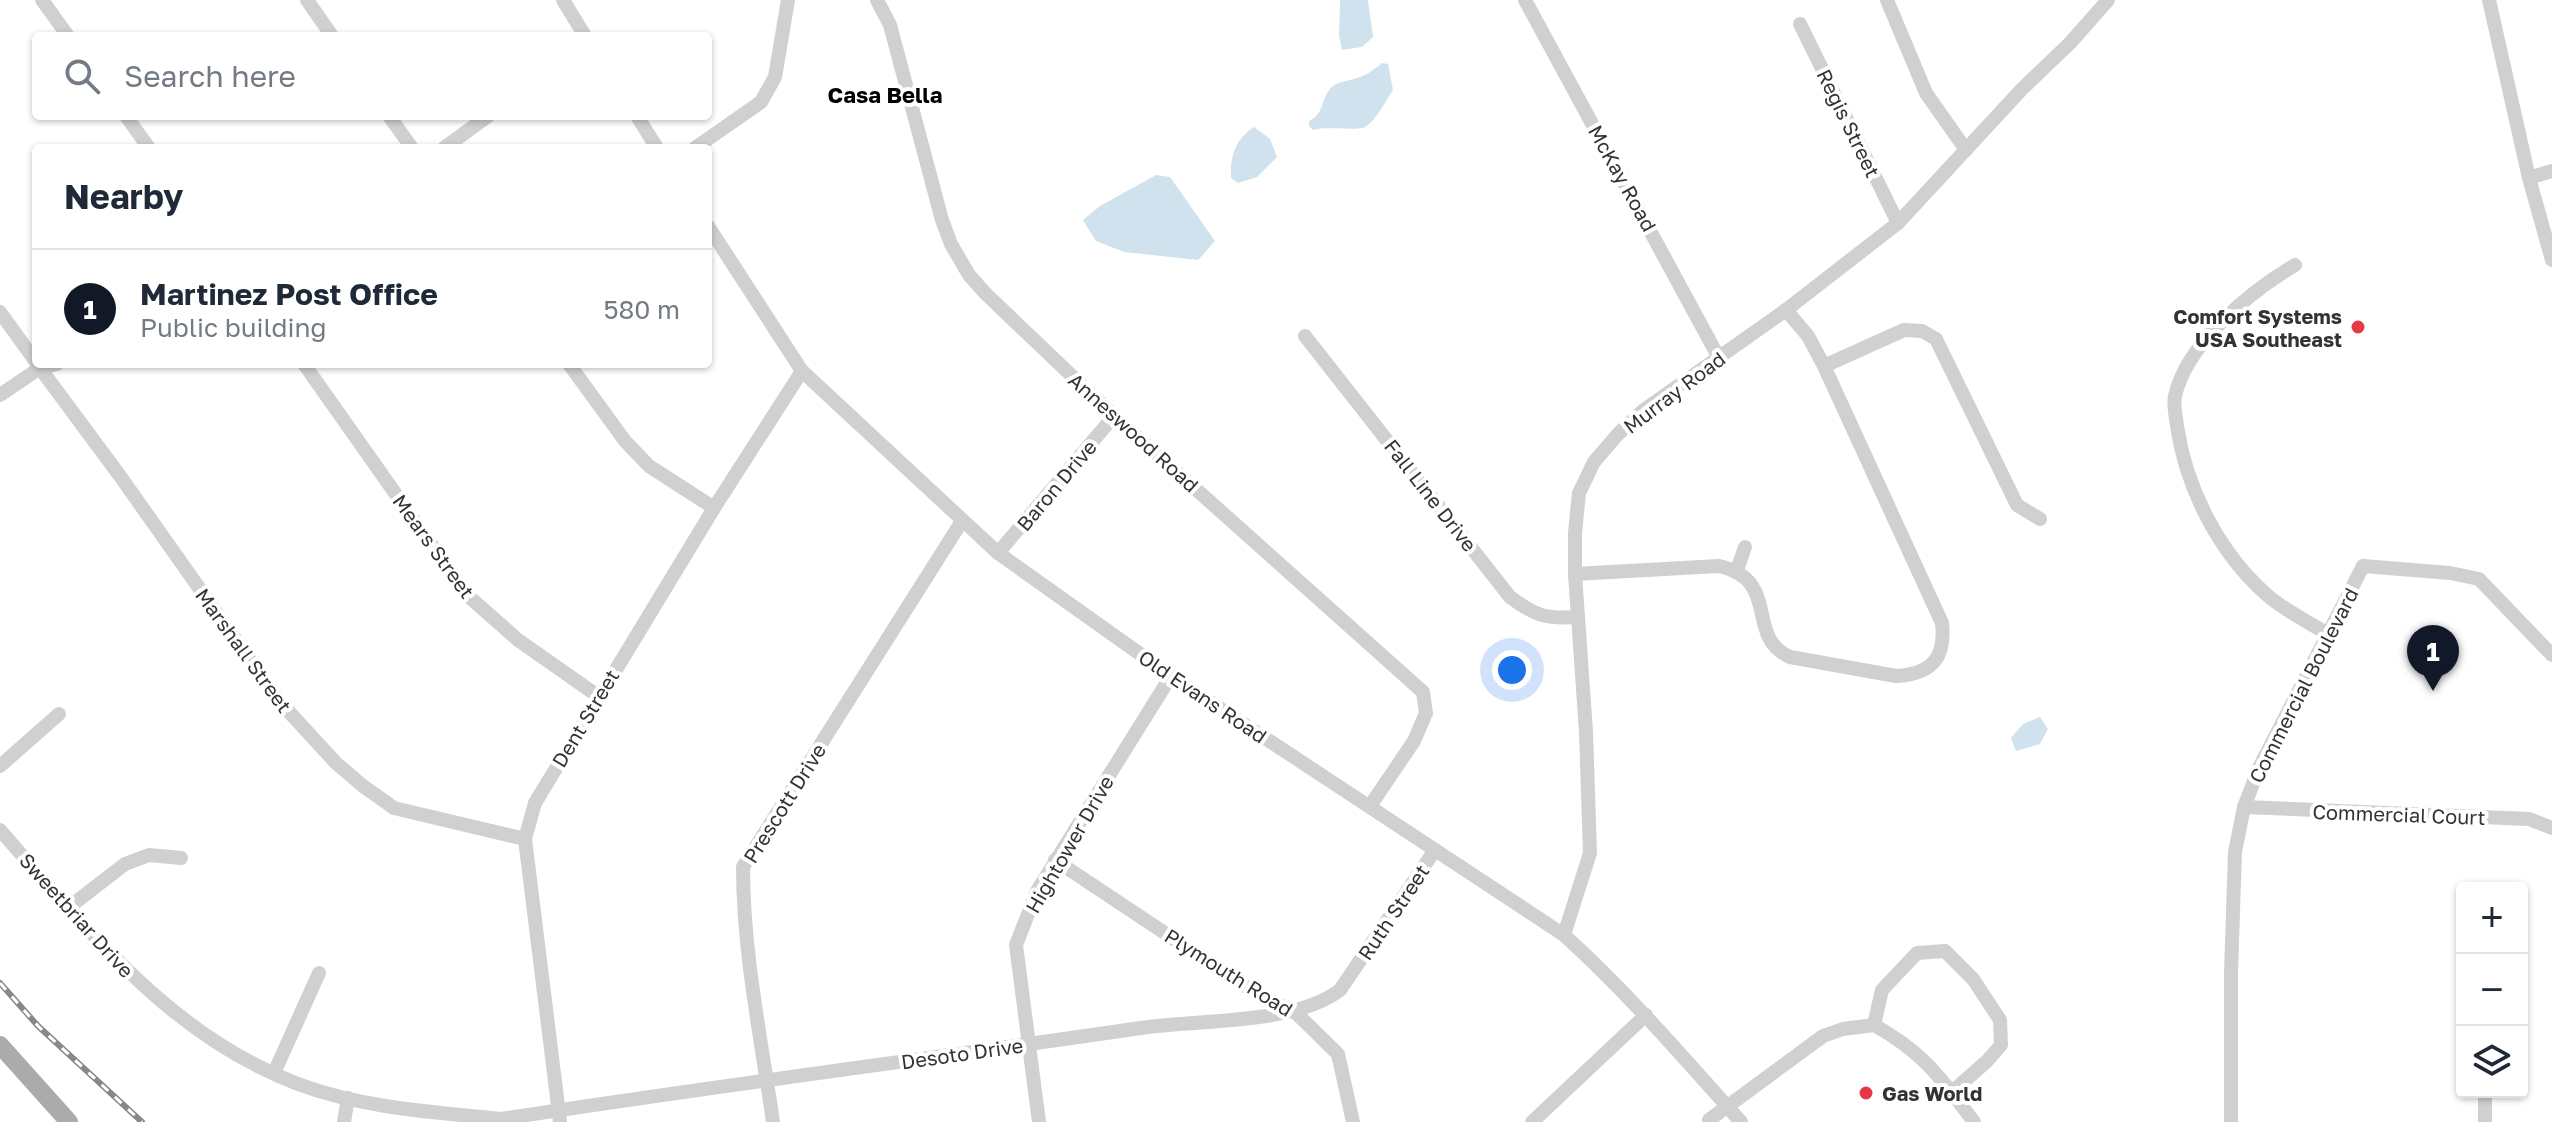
<!DOCTYPE html>
<meta charset="utf-8">
<style>
body{margin:0;font-family:"Golos Text",sans-serif;background:#f6f6f7;color:#1f2937}
.controls{position:absolute;right:24px;bottom:24px;display:grid;overflow:hidden;border-radius:8px;box-shadow:0 2px 6px #0004}
.controls button{width:72px;height:72px;display:grid;place-items:center;padding:0;border:0;border-bottom:2px solid #e0e1e3;background:#fff;color:#1f2937;font:40px sans-serif}
.you{position:absolute;left:1512px;top:670px;width:28px;height:28px;margin:-20px;border:6px solid #fff;border-radius:50%;background:#1a73e8;box-shadow:0 0 0 12px #1a73e833}
.badge{display:grid;place-items:center;width:52px;height:52px;border-radius:50%;background:#111827;color:#fff;font-size:26px;font-weight:700}
.pin{position:absolute;translate:-50% -66px;filter:drop-shadow(0 2px 4px #0008)}
.pin::after{content:'';position:absolute;top:42px;width:28px;height:24px;background:inherit;clip-path:polygon(0 0,100% 0,50% 100%)}
.list{margin:0;padding:0;list-style:none}
h2{display:flex;justify-content:space-between;align-items:center;height:104px;margin:0;padding:0 32px;font-size:34px}
h2 small{font-size:26px;font-weight:400;color:#747a83}
.list li{display:grid;grid-template-columns:52px 1fr auto;gap:24px;align-items:center;box-sizing:border-box;height:120px;padding:0 32px;border-top:2px solid #e0e1e3}
.list b{display:block;font-size:30px;white-space:nowrap}
.list p{margin:0;font-size:26px;white-space:nowrap;color:#747a83}
.list em{font-size:26px;font-style:normal;color:#747a83}
.icon{flex:none;width:44px;height:44px;fill:none;stroke:currentColor;stroke-width:2;stroke-linecap:round;stroke-linejoin:round}
.map{position:relative;flex:none;width:2552px;height:1122px;overflow:hidden}
.search{position:absolute;background:#fff;box-shadow:0 2px 6px #0004;left:32px;top:32px;width:680px;height:88px;display:flex;align-items:center;gap:20px;box-sizing:border-box;padding:0 28px;border-radius:8px;color:#747a83;font-size:30px}
.panel{position:absolute;background:#fff;box-shadow:0 2px 6px #0004;left:32px;top:144px;width:680px;height:224px;border-radius:8px}
.map>svg:first-child{display:block}
</style>
<div class="map">
<svg width="2552" height="1122" viewBox="0 0 2552 1122">
<rect width="100%" height="100%" fill="#fff"/>
<g fill="#cfe2ee">
<polygon points="1340,0 1368,0 1373,37 1362,47 1342,50 1339,36"/>
<path d="M1382,63l6,1 5,26c-8,11 -16,30 -28,37 -7,4 -38,-1 -52,3l-4,-4v-5c15,-7 12,-21 21,-32 8,-9 19,-7 30,-12 8,-3 15,-8 22,-14z"/>
<path d="M1254,127l16,12 7,18 -20,20 -19,6 -7,-5c-1,-21 4,-39 23,-51z"/>
<polygon points="1156,175 1170,177 1215,241 1198,260 1124,252 1096,241 1083,220 1100,206"/>
<polygon points="2040,717 2048,729 2040,744 2016,751 2011,738 2023,724"/>
</g>
<g fill="none" stroke-linecap="round" stroke-linejoin="round">
<g stroke="#d0d0d0" stroke-width="14">
<polyline points="42,0 68,36"/>
<polyline points="307,0 332,36"/>
<polyline points="563,0 585,36"/>
<polyline points="877,0 890,25 942,220 951,244 969,275 986,294 1114,416 1423,692 1426,713 1414,741 1370,806"/>
<polyline points="1525,0 1719,358"/>
<polyline points="1887,0 1926,93 1966,150"/>
<polyline points="2489,0 2529,178 2552,260"/>
<polyline points="1800,24 1898,223"/>
<polyline points="126,116 149,148"/>
<polyline points="389,116 412,148"/>
<polyline points="637,116 657,148"/>
<polyline points="444,148 488,116"/>
<polyline points="695,148 761,102 775,77 788,0"/>
<polyline points="2529,178 2552,171"/>
<path d="M708,226l94,145 196,182 173,123 393,259c64,58 120,123 177,187"/>
<path d="M2295,265c-45,27 -108,78 -120,131 -2,9 1,21 2,30 9,62 42,127 90,169 17,15 41,27 61,39"/>
<polyline points="0,312 36,362"/>
<path d="M1305,336l205,261c26,19 35,22 68,20"/>
<polyline points="37,364 120,476 279,701 336,763 363,786 394,808 525,839"/>
<polyline points="304,364 467,595 518,640 598,696"/>
<polyline points="569,364 625,441 649,466 714,508"/>
<polyline points="1824,366 1904,330 1922,331 1936,339 2017,505 2040,519"/>
<polyline points="0,395 40,368 57,364"/>
<polyline points="998,553 1114,416"/>
<polyline points="1737,570 1745,547"/>
<path d="M1575,574l144,-8c63,14 25,71 71,91l106,19c35,-2 50,-17 46,-53l-118,-257 -16,-30 -22,-26"/>
<polyline points="0,766 59,714"/>
<polyline points="2244,807 2529,819 2552,828"/>
<path d="M0,830c88,100 169,205 298,254 64,24 135,28 203,35 213,-33 427,-60 640,-91 59,-9 153,-3 199,-38l95,-140"/>
<polyline points="1055,860 1261,997 1295,1012 1338,1054 1353,1122"/>
<polyline points="68,908 125,864 149,855 181,858"/>
<polyline points="1564,935 1590,853 1586,732 1575,574 1575,533 1579,493 1594,462 1618,434 1644,410 1786,310 1898,223 2022,89 2070,43 2108,0"/>
<polyline points="1874,1025 1882,990 1917,953 1945,951 1973,979 2000,1020 2001,1045 1987,1061 1952,1092"/>
<polyline points="274,1073 319,973"/>
<path d="M1709,1120l114,-84 20,-7 31,-4c50,28 66,52 100,97"/>
<polyline points="344,1122 348,1098"/>
<polyline points="560,1122 525,839 535,803 714,508 802,371"/>
<path d="M773,1122c-12,-84 -30,-170 -30,-255l219,-346"/>
<polyline points="1039,1122 1016,945 1037,891 1171,676"/>
<polyline points="1532,1122 1646,1015"/>
<polyline points="2231,1122 2231,972 2235,852 2244,807 2259,768 2363,566 2450,573 2479,579 2552,655"/>
<polyline points="2485,1122 2485,1092"/>
</g>
<polyline stroke="#ababab" stroke-width="18" points="0,1045 69,1122"/>
<defs>
<polyline id="rail" points="0,983 38,1026 142,1122"/>
</defs>
<use href="#rail" stroke="#888" stroke-width="6"/>
<use href="#rail" stroke="#fff" stroke-width="3" stroke-dasharray="9" stroke-linecap="butt"/>
</g>
<g fill="#e63946" stroke="#fff" stroke-width="3">
<circle cx="2358" cy="327" r="8"/>
<circle cx="1866" cy="1093" r="8"/>
</g>
<g text-anchor="middle" dominant-baseline="central" stroke-width="8" stroke-linejoin="round" paint-order="stroke">
<g font-size="20" fill="#333" stroke="#fff">
<text transform="translate(1849 123) rotate(64)">Regis Street</text>
<text transform="translate(1623 178) rotate(61)">McKay Road</text>
<text transform="translate(1674 392) rotate(-37)">Murray Road</text>
<text transform="translate(1134 432) rotate(42)">Anneswood Road</text>
<text transform="translate(1056 485) rotate(-50)">Baron Drive</text>
<text transform="translate(1431 495) rotate(52)">Fall Line Drive</text>
<text transform="translate(434 546) rotate(54)">Mears Street</text>
<text transform="translate(244 650) rotate(54)">Marshall Street</text>
<text transform="translate(2303 685) rotate(-63)">Commercial Boulevard</text>
<text transform="translate(1203 696) rotate(34)">Old Evans Road</text>
<text transform="translate(585 718) rotate(-59)">Dent Street</text>
<text transform="translate(784 803) rotate(-58)">Prescott Drive</text>
<text transform="translate(2399 814) rotate(2)">Commercial Court</text>
<text transform="translate(1069 844) rotate(-60)">Hightower Drive</text>
<text transform="translate(1393 912) rotate(-56)">Ruth Street</text>
<text transform="translate(77 915) rotate(48)">Sweetbriar Drive</text>
<text transform="translate(1229 972) rotate(32)">Plymouth Road</text>
<text transform="translate(962 1053) rotate(-8)">Desoto Drive</text>
</g>
<g font-size="20" font-weight="bold" fill="#333" stroke="#fff" text-anchor="end">
<text x="2342" y="316">Comfort Systems<tspan x="2342" dy="23">USA Southeast</tspan></text>
<text x="1882" y="1093" text-anchor="start">Gas World</text>
</g>
<g font-size="22" font-weight="bold" fill="#000" stroke="#fff">
<text x="885" y="94">Casa Bella</text>
</g>
</g>
</svg>
<div class="controls">
<button>+</button>
<button>−</button>
<button><svg class="icon" aria-label="layers" viewBox="0 0 24 24"><path d="M12 4l9 5-9 5-9-5zM3 14l9 5 9-5"/></svg></button>
</div>
<div class="you"></div>
<div class="pin badge" style="left:2433px;top:691px">1</div>
<div class="search"><svg class="icon" aria-label="search" viewBox="0 0 24 24"><circle cx="10" cy="10" r="6"/><path d="M15 15l6 6"/></svg>Search here</div>
<section class="panel">
<h2>Nearby<small></small></h2>
<ul class="list">
<li><span class="badge">1</span><div><b>Martinez Post Office</b><p>Public building</p></div><em>580 m</em></li>
</ul>
</section>
</div>
